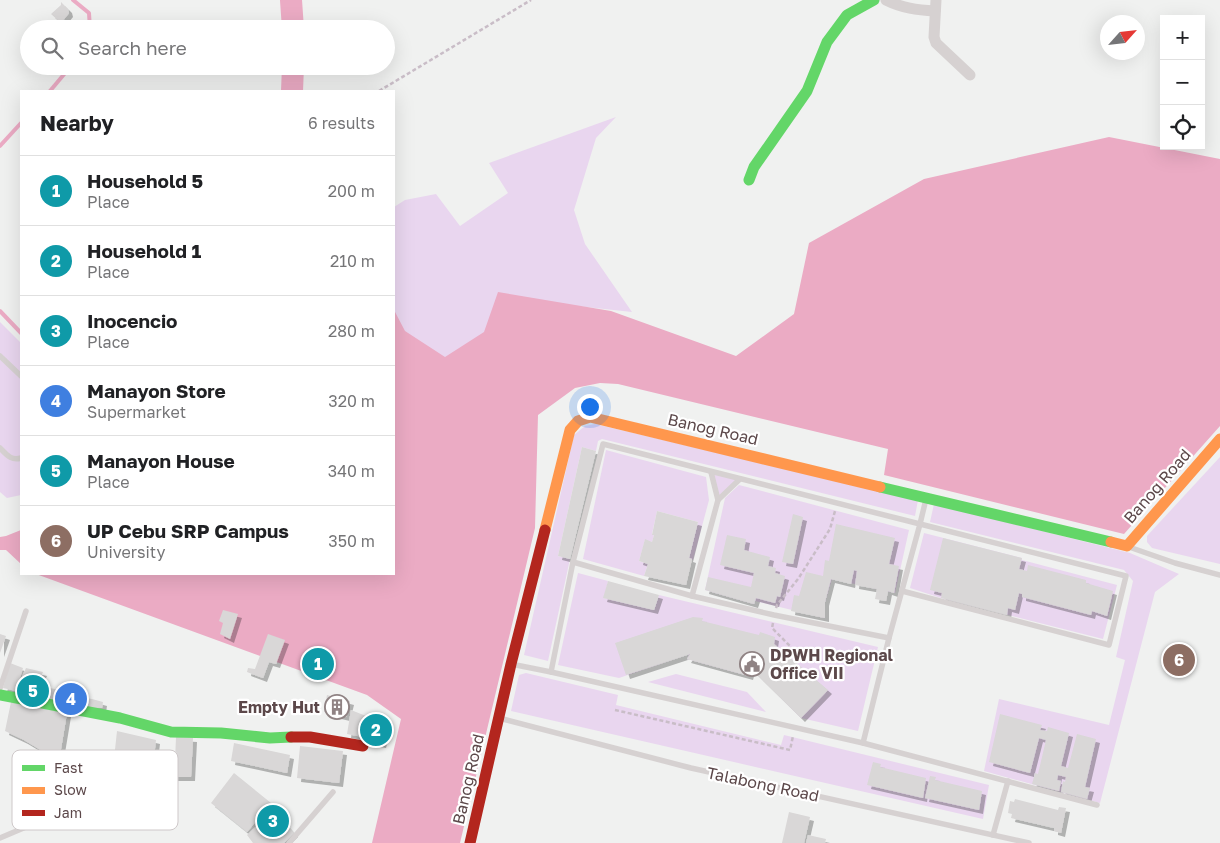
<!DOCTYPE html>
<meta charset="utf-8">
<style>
body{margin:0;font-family:"Golos Text",sans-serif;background:#f6f6f6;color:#202124}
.controls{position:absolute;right:15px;top:15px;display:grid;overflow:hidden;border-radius:0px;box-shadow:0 5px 20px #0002}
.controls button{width:45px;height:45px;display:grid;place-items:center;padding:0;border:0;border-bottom:1px solid #e0e0e0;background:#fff;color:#202124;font:25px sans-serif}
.compass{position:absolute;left:1100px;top:15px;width:45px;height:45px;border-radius:50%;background:#fff;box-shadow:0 5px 20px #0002;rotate:63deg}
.you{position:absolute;left:589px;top:406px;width:18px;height:18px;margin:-12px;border:4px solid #fff;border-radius:50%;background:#1a73e8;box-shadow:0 0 0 8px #1a73e833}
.badge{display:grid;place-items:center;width:32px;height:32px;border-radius:50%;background:#1a73e8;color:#fff;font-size:16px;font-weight:700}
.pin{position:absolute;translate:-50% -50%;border:2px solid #fff;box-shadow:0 1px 5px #0006}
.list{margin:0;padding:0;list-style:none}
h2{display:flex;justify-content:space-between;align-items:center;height:65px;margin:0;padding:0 20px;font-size:21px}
h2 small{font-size:16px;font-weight:400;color:#757577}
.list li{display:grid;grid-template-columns:32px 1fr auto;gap:15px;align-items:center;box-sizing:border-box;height:70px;padding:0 20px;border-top:1px solid #e0e0e0}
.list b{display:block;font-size:19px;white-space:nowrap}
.list p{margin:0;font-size:16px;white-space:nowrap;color:#757577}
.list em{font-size:16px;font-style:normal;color:#757577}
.icon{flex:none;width:28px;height:28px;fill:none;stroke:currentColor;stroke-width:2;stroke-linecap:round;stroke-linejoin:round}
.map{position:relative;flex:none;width:1220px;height:843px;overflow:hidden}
.search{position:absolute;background:#fff;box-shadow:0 5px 20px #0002;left:20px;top:20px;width:375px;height:55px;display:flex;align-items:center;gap:12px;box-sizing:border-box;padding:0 18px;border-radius:28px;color:#757577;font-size:19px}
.panel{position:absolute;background:#fff;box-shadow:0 5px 20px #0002;left:20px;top:90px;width:375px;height:485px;border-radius:0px}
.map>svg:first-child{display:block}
</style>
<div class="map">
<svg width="1220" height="843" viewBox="0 0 1220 843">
<defs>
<filter id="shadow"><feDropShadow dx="4" dy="4" stdDeviation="0" flood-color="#0004"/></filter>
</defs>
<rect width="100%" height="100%" fill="#f0f1f0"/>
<g fill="#e9d6ef">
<polygon points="616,117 596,138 574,210 585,244 632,312 512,299 494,330 394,404 394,207 405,200 436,194 460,226 508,193 489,163"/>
<polygon points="0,322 21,343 21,495 7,498 0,492"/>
<polygon points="595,424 918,500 915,516 602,439 598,441 596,451 582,447 558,556 570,559 548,661 524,655 574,435 585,426"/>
<polygon points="606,450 706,477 709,500 693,560 689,558 698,522 657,511 652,534 654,535 652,542 645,540 639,561 648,564 644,576 583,559"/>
<polygon points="1220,457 1220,564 1152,548 1147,542 1147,536"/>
<polygon points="711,472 740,479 718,500"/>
<polygon points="739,485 909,530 895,593 832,579 825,602 825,618 755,601 754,604 705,590 725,498"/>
<polygon points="934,504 1130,553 1179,574 1155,592 1100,803 984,771 999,699 1109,725 1125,660 1116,657 1133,581 1124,570 930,522"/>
<polygon points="924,533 1022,558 1022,560 1117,585 1103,639 941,598 910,588"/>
<polygon points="578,573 608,581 604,598 654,610 659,595 878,647 858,731 801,718 752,669 749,676 687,659 689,654 619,678 558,665"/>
<polygon points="526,673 618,695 616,705 781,745 784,735 989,785 983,819 511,711 519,675"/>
<polygon points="676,674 747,692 766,712 648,682"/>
</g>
<g fill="#ebabc4">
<polygon points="1109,137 1220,159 1220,426 1124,534 884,475 888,449 618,384 600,383 575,388 538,415 535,528 460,843 372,843 401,719 367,695 36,574 394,574 394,310 405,331 445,357 484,332 498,292 611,311 736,356 794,314 809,243 924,179"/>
<polygon points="21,530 21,564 6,550 0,550 0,537 6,536"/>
</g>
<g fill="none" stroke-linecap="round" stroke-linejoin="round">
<g stroke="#ebabc4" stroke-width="4">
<polyline points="73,0 89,13 90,29"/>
<polyline points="50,91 71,66"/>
<polyline points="0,146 21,123"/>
<polyline points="0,311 21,333"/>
</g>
<g stroke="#ebabc4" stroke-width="22">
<polyline points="291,0 293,29"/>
<polyline points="292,91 293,66"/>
</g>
</g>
<g fill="#d9d7d7" filter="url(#shadow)">
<polygon points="61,2 68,9 69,13 61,23 51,14 61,5"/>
<polygon points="582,447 596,451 570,559 558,556"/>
<polygon points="657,511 698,522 689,558 692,559 686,585 644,576 648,564 639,561 645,539 652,542 654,535 652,535"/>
<polygon points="793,514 803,517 793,564 782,562"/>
<polygon points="836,524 895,538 889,564 899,566 894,593 888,591 886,601 875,599 877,589 855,585 857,571 854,570 851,584 831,579 825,602 825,618 791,611 794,595 799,596 806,572 823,576 825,560 829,561"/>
<polygon points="727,535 746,539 744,550 770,557 768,566 776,568 775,573 785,576 780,597 777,596 775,603 756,598 754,604 705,590 708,577 751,587 754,573 720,565"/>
<polygon points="943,538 1022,558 1019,569 1027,571 1028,565 1086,580 1086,583 1113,591 1107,616 1092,611 1091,615 1022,597 1022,594 1019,593 1015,610 1008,608 1007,615 941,598 942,593 930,590"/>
<polygon points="608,581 659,595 654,610 603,598"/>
<polygon points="223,610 238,614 230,639 220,634 223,623 219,621"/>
<polygon points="693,617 703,618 702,621 759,635 760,632 775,637 774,644 828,690 801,718 751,669 749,676 687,659 690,654 626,675 615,643"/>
<polygon points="0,634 6,636 0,653"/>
<polygon points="268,634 285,640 276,664 269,662 263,678 247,672 248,668 255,669"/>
<polygon points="314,656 326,662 323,671 311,667"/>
<polygon points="10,663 23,668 16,691 3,688"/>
<polygon points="26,668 43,672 37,685 21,679"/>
<polygon points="26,685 34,688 35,686 41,687 40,696 24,694"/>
<polygon points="49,688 67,691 64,702 47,699"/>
<polygon points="68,693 76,695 75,704 66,702"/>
<polygon points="327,695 350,701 346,717 324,712"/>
<polygon points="79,697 92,699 103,702 102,708 76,706"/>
<polygon points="11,702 67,713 59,761 24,740 5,731"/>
<polygon points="351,710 366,716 363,737 347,734"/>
<polygon points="370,713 389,719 382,744 365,741"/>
<polygon points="1000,714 1042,725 1040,730 1047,731 1048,727 1069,733 1061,766 1068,768 1077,734 1096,739 1085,787 1090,788 1087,799 1061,792 1063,781 1065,782 1066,777 1058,775 1057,780 1061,781 1059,791 1032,784 1035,773 1038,774 1046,740 1039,738 1030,773 989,762"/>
<polygon points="117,731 156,740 148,807 109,806"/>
<polygon points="176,737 193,738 191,777 170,777 175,761"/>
<polygon points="234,743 290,755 287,773 231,761"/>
<polygon points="300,746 343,751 339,783 297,778"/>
<polygon points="873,762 881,764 880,767 926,778 923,798 867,785"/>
<polygon points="234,773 271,803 247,832 211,803"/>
<polygon points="930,776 936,777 935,780 982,791 979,810 925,798"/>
<polygon points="1015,799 1058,810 1059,807 1066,808 1061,833 1054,831 1054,828 1011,818 1012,814 1008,813 1010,801 1014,802"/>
<polygon points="274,810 294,833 284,843 253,843 247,835"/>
<polygon points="789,812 810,817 804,843 782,843"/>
<polygon points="808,835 826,839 825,843 806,843"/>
</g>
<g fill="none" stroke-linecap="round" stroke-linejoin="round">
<g stroke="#c9bdc7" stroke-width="2.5" stroke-dasharray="4 2.5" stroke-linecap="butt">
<polyline points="379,91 531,0"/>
<polyline points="776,608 777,605 798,579 830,529 835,511"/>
<polyline points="773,623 772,628 791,647"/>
<polyline points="615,710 790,750 793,736"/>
</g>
<g stroke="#d6d1d1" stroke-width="5.5">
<polyline points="0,356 21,376"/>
<path d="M0,448c7,7 11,13 21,10"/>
<polyline points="718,500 740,479"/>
<polyline points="1129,547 1175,563 1220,575"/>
<polyline points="573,562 692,596 774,615 889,638"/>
<polyline points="902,591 1109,645 1126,576 920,524 926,499"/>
<polyline points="692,596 718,500 711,472"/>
<polyline points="511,664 551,672 863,743 1097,805"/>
<polyline points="551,672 573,562 603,444 920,524 889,638 863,743"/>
<polyline points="0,688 26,611"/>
<polyline points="499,718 691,768 1029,843"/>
<polyline points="993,835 1008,781"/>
<polyline points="0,838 33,824 61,804 79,781"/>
<polyline points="289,843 333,792"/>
</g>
<g stroke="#d6d1d1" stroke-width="11">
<path d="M886,0c16,8 31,10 49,11"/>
<polyline points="936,0 934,37 936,43 970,75"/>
</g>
<g stroke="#63d668" stroke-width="11">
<polyline points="749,180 754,167 807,91 827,42 847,15 874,0"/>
<polyline points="880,487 1111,542"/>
<polyline points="0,695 120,718 171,732 221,733 270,738 291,737"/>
</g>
<g stroke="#ff974d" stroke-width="11">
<polyline points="545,530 570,430 578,421 590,417 880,487"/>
<polyline points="1111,542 1127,546 1220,439"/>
</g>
<g stroke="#b3261e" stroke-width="11">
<polyline points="291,737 310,737 363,746"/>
<polyline points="470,843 511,664 545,530"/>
</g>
</g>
<defs>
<symbol id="civic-ring" viewBox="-11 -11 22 22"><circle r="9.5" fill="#fff" stroke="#908384" stroke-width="1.5"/><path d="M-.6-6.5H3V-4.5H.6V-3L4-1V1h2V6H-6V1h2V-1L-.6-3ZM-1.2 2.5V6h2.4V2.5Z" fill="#908384"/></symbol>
<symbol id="building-ring" viewBox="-11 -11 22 22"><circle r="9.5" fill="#fff" stroke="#908384" stroke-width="1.5"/><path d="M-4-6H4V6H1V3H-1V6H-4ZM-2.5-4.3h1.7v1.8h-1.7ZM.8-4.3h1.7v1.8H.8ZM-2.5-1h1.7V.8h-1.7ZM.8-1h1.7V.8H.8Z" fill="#908384"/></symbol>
</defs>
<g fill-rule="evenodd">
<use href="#civic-ring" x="738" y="650" width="28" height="28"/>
<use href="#building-ring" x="323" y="693" width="28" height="28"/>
</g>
<g text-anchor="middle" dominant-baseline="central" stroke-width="4.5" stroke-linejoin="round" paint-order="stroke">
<g font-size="16" fill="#5c484a" stroke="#fff">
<text transform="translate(713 429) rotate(13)">Banog Road</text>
<text transform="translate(1157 486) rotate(-49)">Banog Road</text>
<text transform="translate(468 779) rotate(-77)">Banog Road</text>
<text transform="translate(763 784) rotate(12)">Talabong Road</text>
</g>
<g font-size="16" font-weight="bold" fill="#5c484a" stroke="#fff" text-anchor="start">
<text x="770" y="655">DPWH Regional<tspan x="770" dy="18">Office VII</tspan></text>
<text x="320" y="707" text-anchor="end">Empty Hut</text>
</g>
</g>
<rect x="12" y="750" width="166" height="80" rx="8" fill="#fff" stroke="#cec8c9" stroke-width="1"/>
<rect x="22" y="765" width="23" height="6" fill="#63d668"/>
<rect x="22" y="787" width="23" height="7" fill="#ff974d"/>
<rect x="22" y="810" width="23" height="6" fill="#b3261e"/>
<g font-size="14" fill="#5c484a">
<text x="54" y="773">Fast</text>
<text x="54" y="795">Slow</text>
<text x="54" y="818">Jam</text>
</g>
</svg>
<div class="controls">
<button>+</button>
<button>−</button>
<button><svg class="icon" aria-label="locate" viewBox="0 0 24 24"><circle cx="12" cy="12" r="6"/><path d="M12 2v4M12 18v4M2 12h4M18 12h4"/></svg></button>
</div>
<svg class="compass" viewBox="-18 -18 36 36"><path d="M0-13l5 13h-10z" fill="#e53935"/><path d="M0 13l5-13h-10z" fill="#757577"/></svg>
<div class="you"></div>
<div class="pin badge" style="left:318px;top:664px;background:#0f9aa8">1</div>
<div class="pin badge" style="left:376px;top:730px;background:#0f9aa8">2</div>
<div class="pin badge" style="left:273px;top:821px;background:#0f9aa8">3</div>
<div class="pin badge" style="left:71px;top:699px;background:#3f7fe0">4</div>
<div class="pin badge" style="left:33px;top:691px;background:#0f9aa8">5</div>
<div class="pin badge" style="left:1179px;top:660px;background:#8d6e63">6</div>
<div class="search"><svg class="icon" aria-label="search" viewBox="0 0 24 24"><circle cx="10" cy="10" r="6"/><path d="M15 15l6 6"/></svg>Search here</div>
<section class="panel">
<h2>Nearby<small>6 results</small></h2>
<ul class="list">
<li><span class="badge" style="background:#0f9aa8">1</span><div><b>Household 5</b><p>Place</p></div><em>200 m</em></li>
<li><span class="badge" style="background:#0f9aa8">2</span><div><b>Household 1</b><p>Place</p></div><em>210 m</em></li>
<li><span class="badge" style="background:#0f9aa8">3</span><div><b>Inocencio</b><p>Place</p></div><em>280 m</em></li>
<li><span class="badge" style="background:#3f7fe0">4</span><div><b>Manayon Store</b><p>Supermarket</p></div><em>320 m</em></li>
<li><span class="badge" style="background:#0f9aa8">5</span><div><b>Manayon House</b><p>Place</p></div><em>340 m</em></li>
<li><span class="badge" style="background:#8d6e63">6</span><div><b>UP Cebu SRP Campus</b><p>University</p></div><em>350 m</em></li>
</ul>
</section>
</div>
